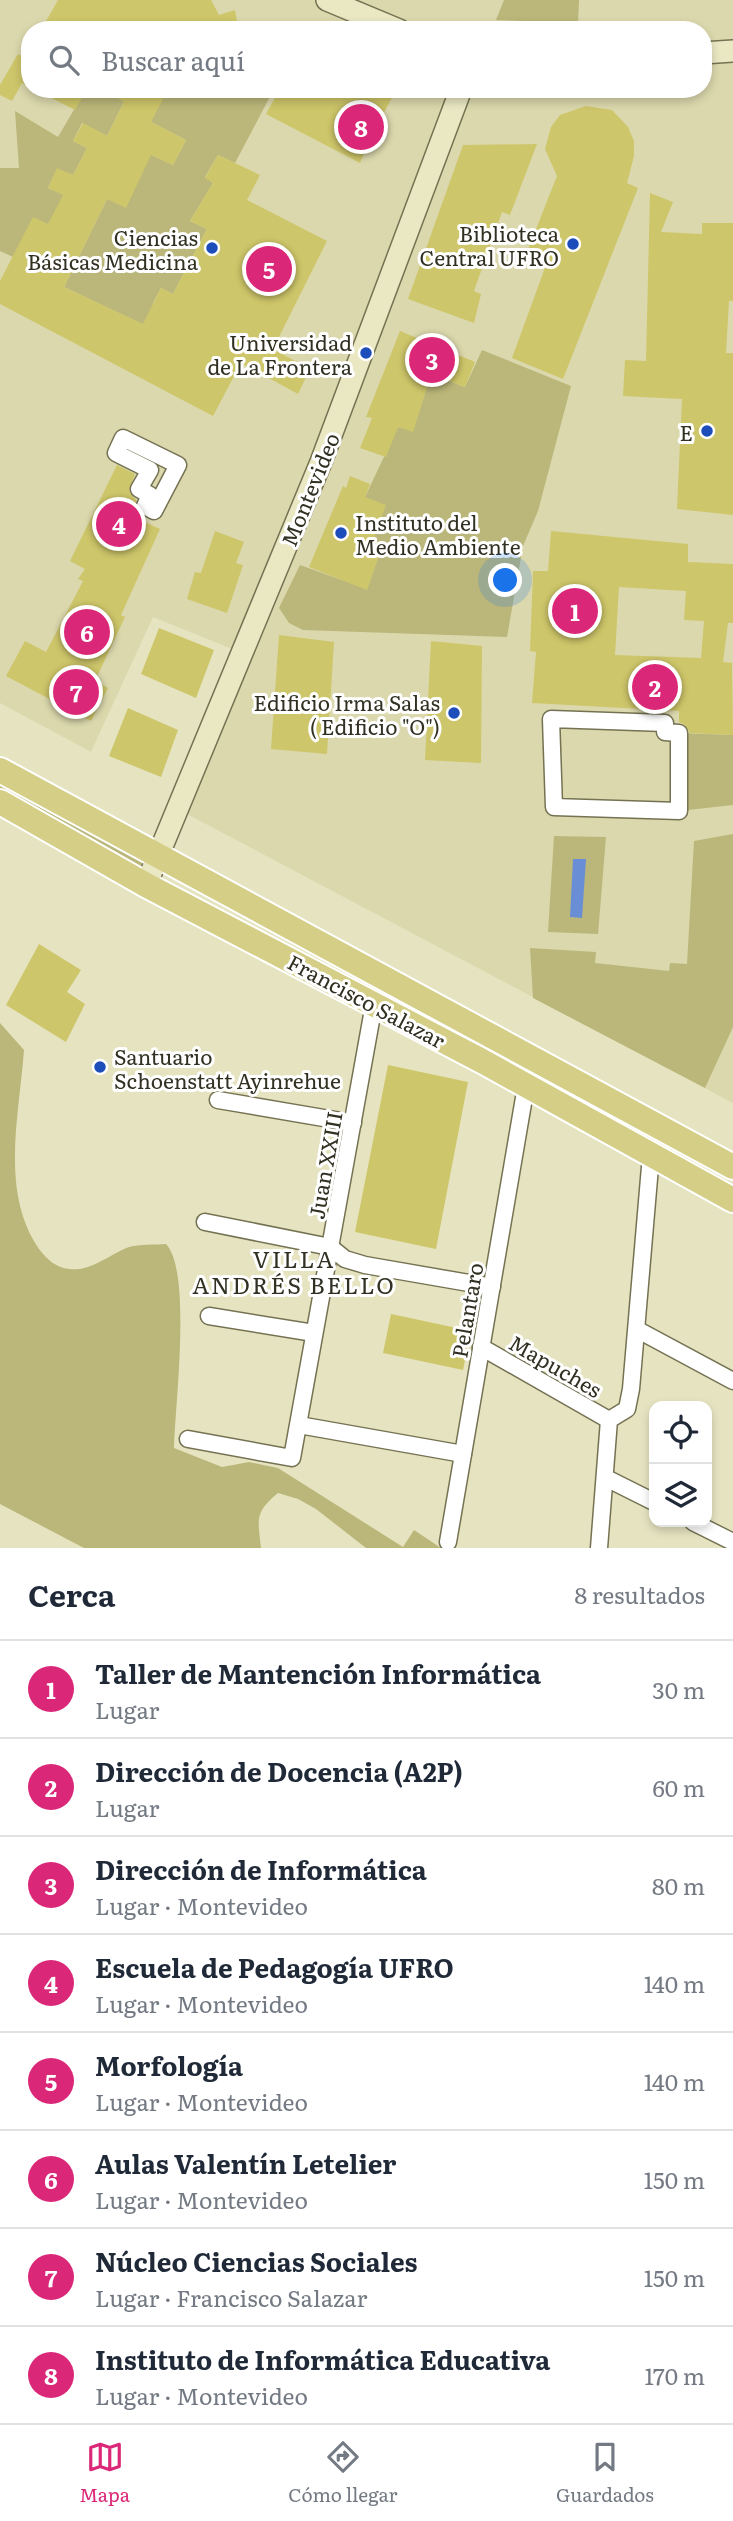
<!DOCTYPE html>
<html lang="es">
<meta charset="utf-8">
<style>
body{margin:0;font-family:Literata,serif;background:#f6f6f7;color:#1f2937}
.controls{position:absolute;right:21px;bottom:21px;display:grid;overflow:hidden;border-radius:14px;box-shadow:0 4px 10px #0003}
.controls button{width:63px;height:63px;display:grid;place-items:center;padding:0;border:0;border-bottom:2px solid #e0e1e3;background:#fff;color:#1f2937;font:35px sans-serif}
.you{position:absolute;left:506px;top:581px;width:24px;height:24px;margin:-18px;border:5px solid #fff;border-radius:50%;background:#1a73e8;box-shadow:0 0 0 10px #1a73e833}
.badge{display:grid;place-items:center;width:46px;height:46px;border-radius:50%;background:#db2777;color:#fff;font-size:23px;font-weight:700}
.pin{position:absolute;translate:-50% -50%;border:4px solid #fff;box-shadow:0 2px 7px #0006}
.list{margin:0;padding:0;list-style:none}
h2{display:flex;justify-content:space-between;align-items:center;height:91px;margin:0;padding:0 28px;font-size:30px}
h2 small{font-size:23px;font-weight:400;color:#747a83}
.list li{display:grid;grid-template-columns:46px 1fr auto;gap:21px;align-items:center;box-sizing:border-box;height:98px;padding:0 28px;border-top:2px solid #e0e1e3}
.list b{display:block;font-size:26px;white-space:nowrap}
.list p{margin:0;font-size:23px;white-space:nowrap;color:#747a83}
.list em{font-size:23px;font-style:normal;color:#747a83}
.icon{flex:none;width:38px;height:38px;fill:none;stroke:currentColor;stroke-width:2;stroke-linecap:round;stroke-linejoin:round}
.map{position:relative;flex:none;width:733px;height:1548px;overflow:hidden}
.search{position:absolute;background:#fff;box-shadow:0 4px 10px #0003;left:21px;right:21px;top:21px;height:77px;display:flex;align-items:center;gap:18px;box-sizing:border-box;padding:0 24px;border-radius:28px;color:#747a83;font-size:26px}
.sheet{height:875px;background:#fff}
nav{display:flex;justify-content:space-around;align-items:center;box-sizing:border-box;height:98px;border-top:2px solid #e0e1e3;background:#fff;font-size:19px;color:#747a83}
nav a{display:grid;justify-items:center;gap:4px}
nav .on{color:#db2777}
.map>svg:first-child{display:block}
</style>
<div class="map">
<svg width="733" height="1548" viewBox="0 0 733 1548">
<rect width="100%" height="100%" fill="#e6e4c0"/>
<path fill="#dbd8ad" fill-rule="evenodd" d="M0,0h733v1103l-548,-290 62,-158 -94,-38 -62,135 -91,-49zM30,30h673v59h-673z"/>
<g fill="#bbb77a">
<polygon points="504,0 579,0 578,23 496,20"/>
<polygon points="86,89 107,89 124,102 107,136 82,123 73,141 87,148 73,175 57,169 48,188 66,195 48,224 13,257 0,251 0,168 19,168 15,111 58,137"/>
<polygon points="160,89 274,89 235,163 218,155 205,177 213,183 190,221 207,229 173,294 161,288 153,303 155,330 64,287 107,199 143,151 173,165 186,140 151,122"/>
<polygon points="482,350 571,386 538,511 523,546 507,637 303,630 289,623 279,608 300,565 367,589 383,544 359,536 365,497 398,427 413,431 431,374 465,387"/>
<polygon points="679,733 733,735 733,805 679,811"/>
<polygon points="0,782 143,860 140,870 0,791"/>
<polygon points="733,834 733,1027 705,1088 533,998 530,948 596,952 595,963 669,971 670,963 687,964 694,841"/>
<polygon points="554,836 606,837 598,934 548,932"/>
<path d="M0,1023l24,27c-5,67 -24,142 15,199 8,10 17,19 30,20 22,3 41,-15 60,-22 11,-3 26,-2 37,-3 26,27 9,162 8,204l48,19 27,-5 29,6 125,79 11,-17 27,18h-75l-50,-39 -18,-10 -20,-6c-24,20 -20,26 -17,55h-177l-84,-44z"/>
</g>
<polygon fill="#698ed5" points="573,859 586,859 582,918 570,917"/>
<g fill="#cec66a" fill-rule="evenodd">
<polygon points="58,0 211,0 219,15 235,10 237,21 233,30 41,30"/>
<polygon points="18,54 30,60 30,87 22,83 12,101 0,95 0,85"/>
<polygon points="34,89 87,89 75,110"/>
<polygon points="103,89 168,89 151,122 186,140 173,165 151,155 126,208 107,199 64,287 143,324 161,288 173,294 207,229 190,221 213,183 205,178 218,155 260,175 247,200 327,241 273,349 310,369 298,394 241,363 213,416 0,304 0,281 33,217 48,224 63,195 48,188 57,168 73,175 87,148 73,141 83,123 107,136 124,102"/>
<polygon points="280,89 397,89 374,130 360,163 266,114"/>
<polygon points="586,106 612,110 628,127 634,141 634,156 627,183 638,188 563,379 512,358 546,265 525,257 557,176 545,149 551,127 560,115"/>
<polygon points="537,144 510,215 502,212 474,291 481,294 474,323 408,299 463,145"/>
<polygon points="650,193 673,202 661,232 702,234 702,223 733,223 733,301 729,301 726,353 733,353 733,515 677,509 682,399 623,396 625,360 646,361"/>
<polygon points="400,331 475,362 465,387 431,374 413,432 398,427 386,457 360,448 372,418 366,417"/>
<polygon points="117,465 135,474 129,490 136,500 138,519 160,529 121,615 125,617 95,681 108,688 91,721 6,676 25,641 46,652 83,581 78,579 85,569 70,561"/>
<polygon points="350,476 370,484 365,497 386,505 373,541 383,544 367,590 309,567 343,486 346,488"/>
<polygon points="215,531 244,542 236,563 243,565 227,613 187,599 195,572 201,573"/>
<path d="M551,531l137,13v18l45,2v59h-5l-5,39 9,1 1,72 -43,-2 -5,-8 -6,-3v-11l-147,-8 4,-51 -6,-1 3,-80h15zM619,587l67,4 -2,29 20,1 -3,37 -86,-3z"/>
<polygon points="159,628 214,650 196,698 141,674"/>
<polygon points="279,635 334,642 327,754 271,749"/>
<polygon points="431,641 482,646 481,763 425,760"/>
<polygon points="128,708 178,730 161,777 109,756"/>
<polygon points="39,944 81,970 67,992 85,1004 66,1042 6,1005"/>
<polygon points="388,1065 468,1082 436,1249 355,1232"/>
<polygon points="391,1314 471,1331 463,1370 383,1353"/>
</g>
<g fill="none" stroke-linecap="round" stroke-linejoin="round">
<defs>
<g id="street">
<polygon points="123,438 178,465 154,511 145,506 150,495 139,489 150,470 116,453"/>
<polygon points="551,719 665,723 665,732 679,733 679,811 554,807"/>
<polyline points="218,1100 353,1123"/>
<polyline points="205,1222 330,1247 345,1259 365,1265 492,1287"/>
<polyline points="209,1316 314,1333"/>
<polyline points="638,1330 733,1381"/>
<polyline points="481,1347 609,1420"/>
<polyline points="299,1425 463,1454"/>
<polyline points="188,1439 292,1458 374,1004"/>
<polyline points="606,1478 654,1502"/>
<polyline points="693,1522 733,1542"/>
<polyline points="448,1542 526,1086"/>
<polyline points="599,1548 609,1420 627,1409 631,1389 651,1155"/>
</g>
<g id="secondary">
<polyline points="327,0 399,30"/>
<polyline points="703,53 733,51"/>
<polyline points="146,885 321,462 461,89"/>
</g>
<g id="primary">
<polyline points="0,770 733,1167"/>
<polyline points="0,802 146,885 482,1061 733,1200"/>
</g>
</defs>
<use href="#street" stroke="#747252" stroke-width="19"/>
<use href="#secondary" stroke="#747252" stroke-width="24"/>
<use href="#primary" stroke="#fff" stroke-width="28"/>
<use href="#street" stroke="#fff" stroke-width="16"/>
<use href="#secondary" stroke="#eae7c3" stroke-width="21"/>
<use href="#primary" stroke="#d4ce87" stroke-width="24"/>
</g>
<g fill="#1c4dba" stroke="#fff" stroke-width="2.5">
<circle cx="573" cy="244" r="7"/>
<circle cx="212" cy="248" r="7"/>
<circle cx="366" cy="353" r="7"/>
<circle cx="707" cy="431" r="7"/>
<circle cx="341" cy="533" r="7"/>
<circle cx="454" cy="713" r="7"/>
<circle cx="100" cy="1067" r="7"/>
</g>
<g text-anchor="middle" dominant-baseline="central" stroke-width="6" stroke-linejoin="round" paint-order="stroke">
<g font-size="21" fill="#313022" stroke="#fff" text-anchor="end">
<text x="559" y="232">Biblioteca<tspan x="559" dy="24">Central UFRO</tspan></text>
<text x="198" y="236">Ciencias<tspan x="198" dy="24">Básicas Medicina</tspan></text>
<text x="352" y="341">Universidad<tspan x="352" dy="24">de La Frontera</tspan></text>
<text x="693" y="431">E</text>
<text x="355" y="521" text-anchor="start">Instituto del<tspan x="355" dy="24">Medio Ambiente</tspan></text>
<text x="440" y="701">Edificio Irma Salas<tspan x="440" dy="24">( Edificio "O")</tspan></text>
<text x="114" y="1055" text-anchor="start">Santuario<tspan x="114" dy="24">Schoenstatt Ayinrehue</tspan></text>
</g>
<g font-size="21" fill="#313022" stroke="#fff">
<text transform="translate(309 489) rotate(-68)">Montevideo</text>
<text transform="translate(367 1000) rotate(28)">Francisco Salazar</text>
<text transform="translate(324 1165) rotate(-80)">Juan XXIII</text>
<text transform="translate(466 1310) rotate(-80)">Pelantaro</text>
<text transform="translate(556 1365) rotate(30)">Mapuches</text>
</g>
<g font-size="23" letter-spacing="2" fill="#313022" stroke="#fff">
<text x="294" y="1258">VILLA<tspan x="294" dy="26">ANDRÉS BELLO</tspan></text>
</g>
</g>
</svg>
<div class="controls">
<button><svg class="icon" aria-label="locate" viewBox="0 0 24 24"><circle cx="12" cy="12" r="6"/><path d="M12 2v4M12 18v4M2 12h4M18 12h4"/></svg></button>
<button><svg class="icon" aria-label="layers" viewBox="0 0 24 24"><path d="M12 4l9 5-9 5-9-5zM3 14l9 5 9-5"/></svg></button>
</div>
<div class="you"></div>
<div class="pin badge" style="left:575px;top:611px">1</div>
<div class="pin badge" style="left:655px;top:687px">2</div>
<div class="pin badge" style="left:432px;top:360px">3</div>
<div class="pin badge" style="left:119px;top:524px">4</div>
<div class="pin badge" style="left:269px;top:269px">5</div>
<div class="pin badge" style="left:87px;top:632px">6</div>
<div class="pin badge" style="left:76px;top:692px">7</div>
<div class="pin badge" style="left:361px;top:127px">8</div>
<div class="search"><svg class="icon" aria-label="search" viewBox="0 0 24 24"><circle cx="10" cy="10" r="6"/><path d="M15 15l6 6"/></svg>Buscar aquí</div>
</div>
<section class="sheet">
<h2>Cerca<small>8 resultados</small></h2>
<ul class="list">
<li><span class="badge">1</span><div><b>Taller de Mantención Informática</b><p>Lugar</p></div><em>30 m</em></li>
<li><span class="badge">2</span><div><b>Dirección de Docencia (A2P)</b><p>Lugar</p></div><em>60 m</em></li>
<li><span class="badge">3</span><div><b>Dirección de Informática</b><p>Lugar · Montevideo</p></div><em>80 m</em></li>
<li><span class="badge">4</span><div><b>Escuela de Pedagogía UFRO</b><p>Lugar · Montevideo</p></div><em>140 m</em></li>
<li><span class="badge">5</span><div><b>Morfología</b><p>Lugar · Montevideo</p></div><em>140 m</em></li>
<li><span class="badge">6</span><div><b>Aulas Valentín Letelier</b><p>Lugar · Montevideo</p></div><em>150 m</em></li>
<li><span class="badge">7</span><div><b>Núcleo Ciencias Sociales</b><p>Lugar · Francisco Salazar</p></div><em>150 m</em></li>
<li><span class="badge">8</span><div><b>Instituto de Informática Educativa</b><p>Lugar · Montevideo</p></div><em>170 m</em></li>
</ul>
</section>
<nav>
<a class="on"><svg class="icon" aria-label="map" viewBox="0 0 24 24"><path d="M3 6l6-2 6 2 6-2v14l-6 2-6-2-6 2zM9 4v14M15 6v14"/></svg>Mapa</a>
<a><svg class="icon" aria-label="directions" viewBox="0 0 24 24"><path d="M12 3l9 9-9 9-9-9zM9 14v-3h6M13 9l2 2-2 2"/></svg>Cómo llegar</a>
<a><svg class="icon" aria-label="saved" viewBox="0 0 24 24"><path d="M7 4h10v16l-5-4-5 4z"/></svg>Guardados</a>
</nav>
